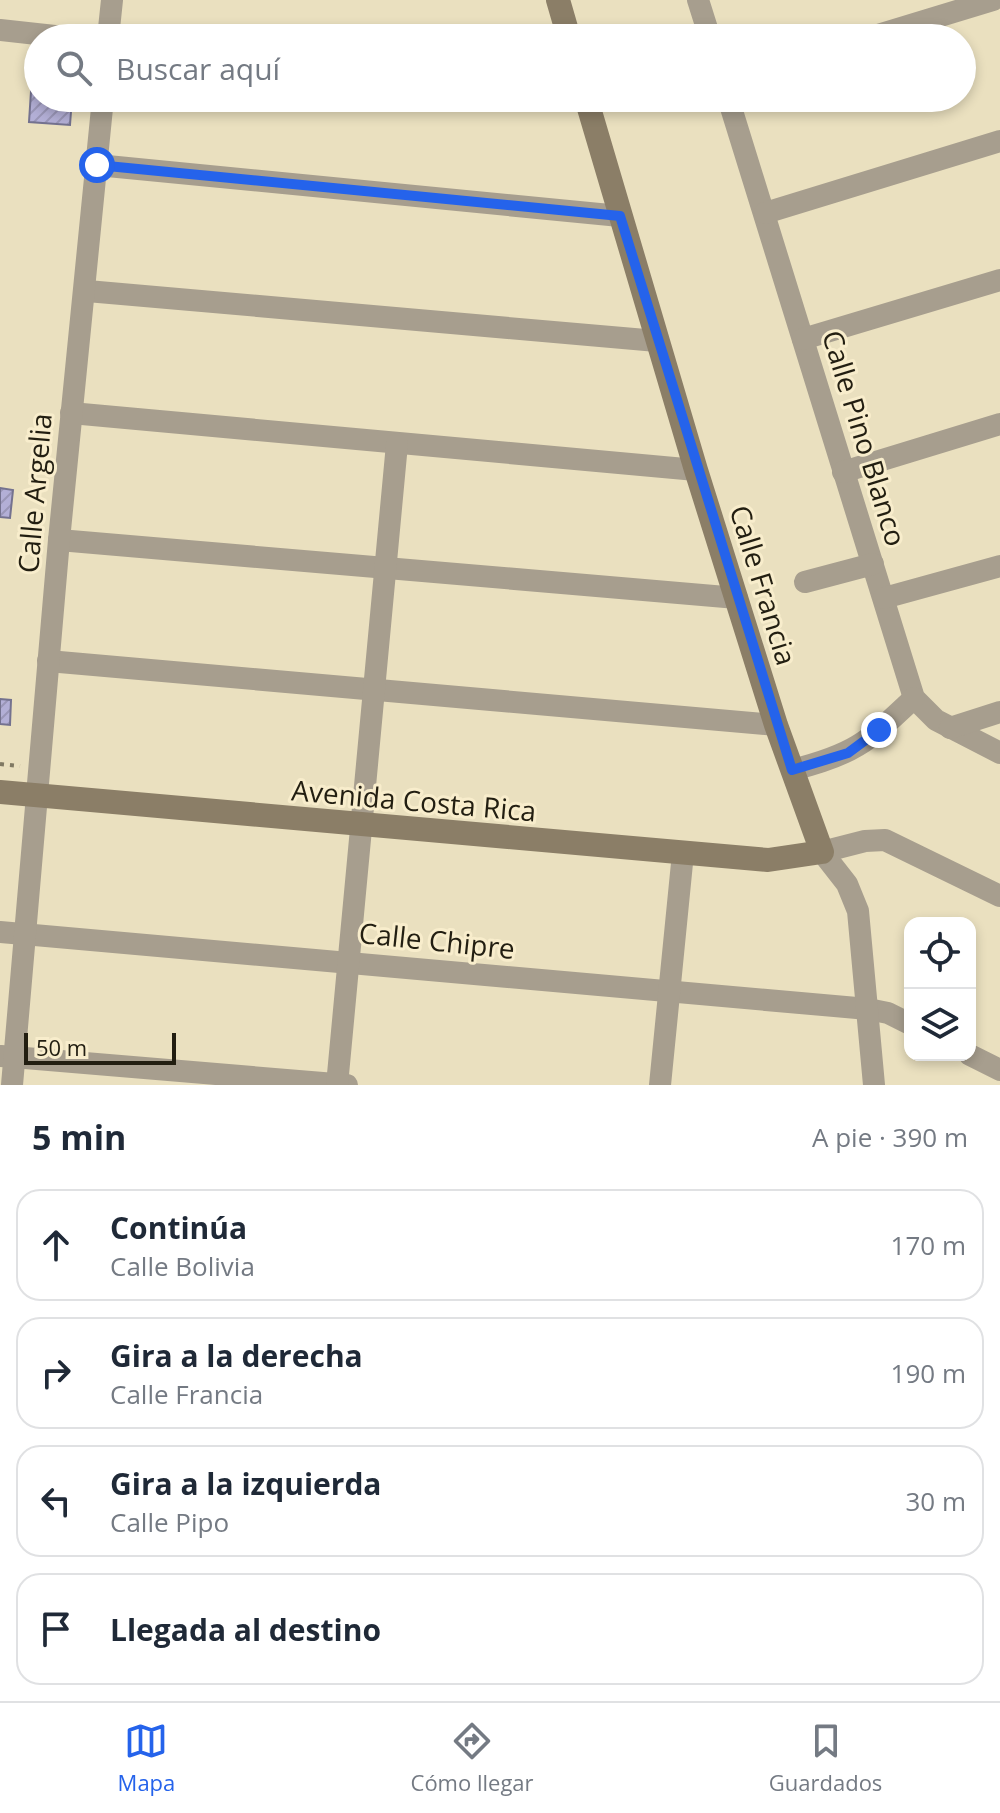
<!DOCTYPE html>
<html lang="es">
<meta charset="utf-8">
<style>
body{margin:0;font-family:"Open Sans",sans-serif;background:#f2f2f3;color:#1f2937}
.controls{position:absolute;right:24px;bottom:24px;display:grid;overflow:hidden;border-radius:16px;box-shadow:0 4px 12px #0003}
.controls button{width:72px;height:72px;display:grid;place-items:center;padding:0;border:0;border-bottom:2px solid #e0e1e3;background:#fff;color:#1f2937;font:40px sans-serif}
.scale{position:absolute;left:24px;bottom:20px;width:152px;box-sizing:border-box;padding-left:8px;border:4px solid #221e11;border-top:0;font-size:22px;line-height:28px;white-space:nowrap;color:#221e11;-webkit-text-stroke:6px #f8edcc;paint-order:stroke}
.stop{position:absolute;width:24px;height:24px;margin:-18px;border:6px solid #2563eb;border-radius:50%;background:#fff}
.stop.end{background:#2563eb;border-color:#fff;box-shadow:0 2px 8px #0008}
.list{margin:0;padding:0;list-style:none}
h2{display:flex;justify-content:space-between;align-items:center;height:104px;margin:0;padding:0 32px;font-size:34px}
h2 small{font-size:26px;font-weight:400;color:#747a83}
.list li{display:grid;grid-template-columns:52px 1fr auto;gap:24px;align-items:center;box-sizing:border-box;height:112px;margin:0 16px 16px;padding:0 16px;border:2px solid #e0e1e3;border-radius:24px}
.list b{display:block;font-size:30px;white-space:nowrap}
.list p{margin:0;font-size:26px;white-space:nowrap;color:#747a83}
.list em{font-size:26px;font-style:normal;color:#747a83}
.icon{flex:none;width:44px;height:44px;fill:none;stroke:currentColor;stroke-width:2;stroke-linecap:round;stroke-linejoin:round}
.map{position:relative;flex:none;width:1000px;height:1085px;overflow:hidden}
.search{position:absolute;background:#fff;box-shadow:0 4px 12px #0003;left:24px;right:24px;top:24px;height:88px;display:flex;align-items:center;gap:20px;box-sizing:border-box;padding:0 28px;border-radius:44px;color:#747a83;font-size:30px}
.sheet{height:616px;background:#fff}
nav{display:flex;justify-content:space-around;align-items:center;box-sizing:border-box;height:112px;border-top:2px solid #e0e1e3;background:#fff;font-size:22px;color:#747a83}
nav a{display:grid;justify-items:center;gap:4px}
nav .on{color:#2563eb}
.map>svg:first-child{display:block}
</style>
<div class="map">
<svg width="1000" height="1085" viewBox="0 0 1000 1085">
<defs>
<pattern id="building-hatch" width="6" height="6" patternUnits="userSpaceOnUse" patternTransform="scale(2)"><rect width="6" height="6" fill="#b3afd6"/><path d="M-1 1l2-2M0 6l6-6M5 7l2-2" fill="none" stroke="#9a96b7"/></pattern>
</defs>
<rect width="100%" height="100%" fill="#eae0bf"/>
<g fill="url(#building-hatch)" stroke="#74728f" stroke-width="2">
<polygon points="33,61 38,61 38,98 72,98 70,125 29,122"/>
<polygon points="0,488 13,490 10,518 0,517"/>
<polygon points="0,699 11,700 10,725 0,724"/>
</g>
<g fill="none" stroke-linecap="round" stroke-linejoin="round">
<polyline stroke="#807963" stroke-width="4" stroke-dasharray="4 6" stroke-linecap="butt" points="0,764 20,766"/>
<g stroke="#a79e8e" stroke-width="22">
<polyline points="698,0 710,38"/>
<polyline points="0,30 73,38"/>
<polyline points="108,38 112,0"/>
<polyline points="868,38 993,0"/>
<polyline points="728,98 914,698 936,720 1000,753"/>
<polyline points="97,165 620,216"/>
<polyline points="765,213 1000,141"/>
<polyline points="87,291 657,341"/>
<polyline points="803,339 1000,280"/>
<polyline points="71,413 696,470"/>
<polyline points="843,472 1000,424"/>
<polyline points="59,540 737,598"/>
<polyline points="805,582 873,564"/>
<polyline points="884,598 1000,566"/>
<polyline points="48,661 776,725"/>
<polyline points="950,728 1000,712"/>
<path d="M792,770c64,-16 75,-28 122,-72"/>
<polyline points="0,932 868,1009 888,1013 910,1024"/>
<polyline points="970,1055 1000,1070"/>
<polyline points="1,1056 347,1085"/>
<polyline points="12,1085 59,540 103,98"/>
<polyline points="337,1085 397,444"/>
<polyline points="660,1085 683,853"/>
<polyline points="874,1085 858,911 847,884 822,852 865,841 885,840 1000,896"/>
</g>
<g stroke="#8b7e67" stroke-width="24">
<polyline points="558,0 569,38"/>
<polyline points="0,792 768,860 822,852 776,725 696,470 586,98"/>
</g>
</g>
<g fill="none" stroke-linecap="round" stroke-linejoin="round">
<polyline stroke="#2563eb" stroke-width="10" points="97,165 620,216 792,770 848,753 879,730"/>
</g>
<g text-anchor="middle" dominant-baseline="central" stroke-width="6" stroke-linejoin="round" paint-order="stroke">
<g font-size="28" fill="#221e11" stroke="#f8edcc">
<text transform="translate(865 438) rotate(73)">Calle Pino Blanco</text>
<text transform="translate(34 493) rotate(-85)">Calle Argelia</text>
<text transform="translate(764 585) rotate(73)">Calle Francia</text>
<text transform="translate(414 800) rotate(5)">Avenida Costa Rica</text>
<text transform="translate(437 940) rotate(6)">Calle Chipre</text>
</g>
</g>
</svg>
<div class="controls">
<button><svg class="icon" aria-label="locate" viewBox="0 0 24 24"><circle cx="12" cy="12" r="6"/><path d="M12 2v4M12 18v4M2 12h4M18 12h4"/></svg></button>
<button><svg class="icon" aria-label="layers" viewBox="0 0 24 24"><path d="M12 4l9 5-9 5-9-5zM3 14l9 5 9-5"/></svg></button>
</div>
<div class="scale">50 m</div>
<div class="stop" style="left:97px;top:165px"></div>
<div class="stop end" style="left:879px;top:730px"></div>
<div class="search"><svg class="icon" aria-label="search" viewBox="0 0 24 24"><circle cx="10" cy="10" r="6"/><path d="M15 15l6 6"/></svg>Buscar aquí</div>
</div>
<section class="sheet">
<h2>5 min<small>A pie · 390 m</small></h2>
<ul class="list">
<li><svg class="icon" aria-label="ahead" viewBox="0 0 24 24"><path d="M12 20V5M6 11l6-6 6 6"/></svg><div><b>Continúa</b><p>Calle Bolivia</p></div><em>170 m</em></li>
<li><svg class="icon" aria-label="right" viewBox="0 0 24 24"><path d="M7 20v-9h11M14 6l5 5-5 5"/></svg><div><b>Gira a la derecha</b><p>Calle Francia</p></div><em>190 m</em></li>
<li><svg class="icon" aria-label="left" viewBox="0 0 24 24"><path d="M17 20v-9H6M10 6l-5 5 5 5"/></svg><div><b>Gira a la izquierda</b><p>Calle Pipo</p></div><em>30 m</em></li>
<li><svg class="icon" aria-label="arrive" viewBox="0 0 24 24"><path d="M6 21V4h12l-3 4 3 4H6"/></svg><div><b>Llegada al destino</b></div></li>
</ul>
</section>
<nav>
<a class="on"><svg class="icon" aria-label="map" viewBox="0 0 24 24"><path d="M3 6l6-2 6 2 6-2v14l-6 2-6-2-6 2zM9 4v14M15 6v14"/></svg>Mapa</a>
<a><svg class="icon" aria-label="directions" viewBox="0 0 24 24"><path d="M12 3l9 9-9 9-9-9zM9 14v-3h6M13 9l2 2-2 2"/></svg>Cómo llegar</a>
<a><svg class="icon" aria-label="saved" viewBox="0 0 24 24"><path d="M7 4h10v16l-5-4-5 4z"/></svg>Guardados</a>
</nav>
